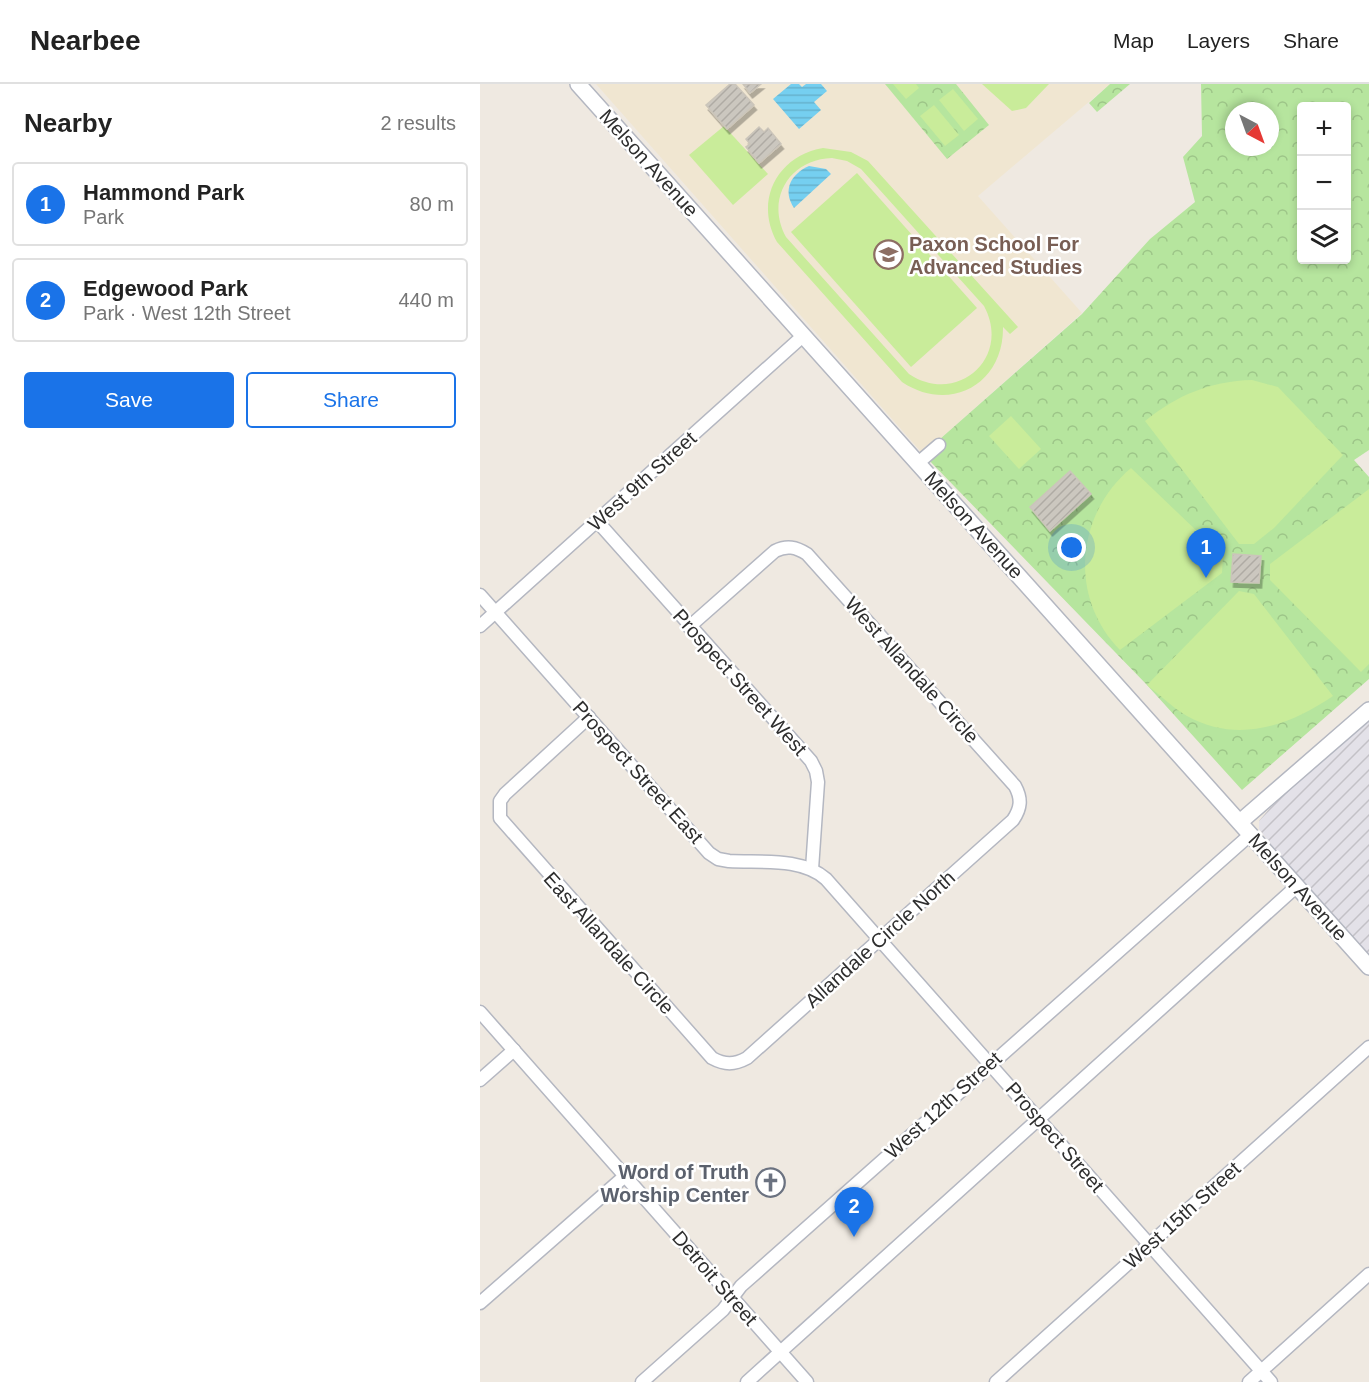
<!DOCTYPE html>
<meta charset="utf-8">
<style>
body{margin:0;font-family:Helvetica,sans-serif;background:#f2f2f2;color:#222}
.controls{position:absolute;right:18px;top:18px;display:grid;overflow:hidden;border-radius:6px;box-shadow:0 3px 9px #0003}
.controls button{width:54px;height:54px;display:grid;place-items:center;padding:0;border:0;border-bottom:2px solid #e0e0e0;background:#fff;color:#222;font:30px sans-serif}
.compass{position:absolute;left:745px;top:18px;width:54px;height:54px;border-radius:50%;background:#fff;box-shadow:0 3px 9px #0003;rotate:139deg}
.you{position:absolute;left:592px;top:464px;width:21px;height:21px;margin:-15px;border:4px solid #fff;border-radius:50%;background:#1a73e8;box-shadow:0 0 0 9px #1a73e833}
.badge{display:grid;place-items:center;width:39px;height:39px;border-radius:50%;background:#1a73e8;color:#fff;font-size:20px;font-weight:700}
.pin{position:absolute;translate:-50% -50px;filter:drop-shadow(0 2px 3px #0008)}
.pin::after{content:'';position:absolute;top:32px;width:21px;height:18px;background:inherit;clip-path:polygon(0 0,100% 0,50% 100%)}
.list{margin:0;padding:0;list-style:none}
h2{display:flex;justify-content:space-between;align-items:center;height:78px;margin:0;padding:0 24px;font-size:26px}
h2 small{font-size:20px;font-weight:400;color:#767676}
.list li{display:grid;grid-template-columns:39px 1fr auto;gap:18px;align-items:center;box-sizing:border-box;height:84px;margin:0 12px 12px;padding:0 12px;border:2px solid #e0e0e0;border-radius:6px}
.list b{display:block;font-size:22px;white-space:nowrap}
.list p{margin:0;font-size:20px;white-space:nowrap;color:#767676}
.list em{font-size:20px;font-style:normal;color:#767676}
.actions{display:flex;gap:12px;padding:18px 24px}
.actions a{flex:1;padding:14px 0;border:2px solid #1a73e8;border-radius:6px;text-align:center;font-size:21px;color:#1a73e8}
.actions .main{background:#1a73e8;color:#fff}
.icon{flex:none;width:33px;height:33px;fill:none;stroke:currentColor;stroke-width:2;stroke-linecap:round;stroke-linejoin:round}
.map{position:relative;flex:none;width:889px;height:1298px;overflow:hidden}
header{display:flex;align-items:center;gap:36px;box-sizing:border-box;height:84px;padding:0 30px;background:#fff;border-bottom:2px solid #e0e0e0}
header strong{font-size:28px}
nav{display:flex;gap:33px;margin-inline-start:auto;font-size:21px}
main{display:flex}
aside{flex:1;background:#fff}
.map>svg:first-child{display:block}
</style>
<header>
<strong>Nearbee</strong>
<nav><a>Map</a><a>Layers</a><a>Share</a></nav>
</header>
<main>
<aside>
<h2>Nearby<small>2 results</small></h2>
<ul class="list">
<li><span class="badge">1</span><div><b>Hammond Park</b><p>Park</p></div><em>80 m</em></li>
<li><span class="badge">2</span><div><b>Edgewood Park</b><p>Park · West 12th Street</p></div><em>440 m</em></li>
</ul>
<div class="actions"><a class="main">Save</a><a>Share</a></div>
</aside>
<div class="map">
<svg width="889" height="1298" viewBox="0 0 889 1298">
<defs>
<pattern id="industrial-furrows" width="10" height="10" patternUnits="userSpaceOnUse" patternTransform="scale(1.5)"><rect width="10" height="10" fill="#e3e1e8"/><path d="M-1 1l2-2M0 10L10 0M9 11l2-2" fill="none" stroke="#c3c1c7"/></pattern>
<pattern id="forest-crowns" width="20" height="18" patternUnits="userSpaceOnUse" patternTransform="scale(1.5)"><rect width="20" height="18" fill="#b6e59e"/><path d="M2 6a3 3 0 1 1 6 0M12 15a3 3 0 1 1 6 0" fill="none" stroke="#9dc588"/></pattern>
<pattern id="water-rules" width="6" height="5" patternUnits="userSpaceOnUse" patternTransform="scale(1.5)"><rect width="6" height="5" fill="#75cff0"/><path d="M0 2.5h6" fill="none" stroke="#66b2ce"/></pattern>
<pattern id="building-hatch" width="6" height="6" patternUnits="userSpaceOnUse" patternTransform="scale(1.5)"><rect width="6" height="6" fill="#cbc7bf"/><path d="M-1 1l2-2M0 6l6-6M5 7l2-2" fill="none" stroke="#afaba4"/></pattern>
<filter id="shadow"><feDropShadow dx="2.5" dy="5" stdDeviation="0" flood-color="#0004"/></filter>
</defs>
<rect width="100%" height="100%" fill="#efe9e1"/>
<polygon fill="url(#industrial-furrows)" points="889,634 889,874 818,795 779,745 779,737 799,713"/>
<polygon fill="#f0e6d1" points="116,0 630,0 498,112 602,229 443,370"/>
<g fill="url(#forest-crowns)" fill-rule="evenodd">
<polygon points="405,0 476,0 509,41 467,75"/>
<polygon points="630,0 650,0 617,28 609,19"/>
<path d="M721,0h168v366l-15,10 15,17v202l-127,111 -95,-105 -224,-231 159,-140 68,-75 45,-37 -12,-45 19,-21zM822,22h44v154h-44zM754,27h36v36h-36z"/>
</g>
<g fill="#c9ec9a" fill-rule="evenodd">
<polygon points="413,0 436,0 439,4 426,15"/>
<polygon points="502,0 569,0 546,24 532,27"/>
<polygon points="473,5 498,35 484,47 459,16"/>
<polygon points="454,21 479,51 465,62 440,32"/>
<polygon points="244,42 288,90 253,121 209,71"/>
<path d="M343,64l28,4 17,9 150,166 -8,7 -7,-7c1,57 -53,87 -101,55l-125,-140c-23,-41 0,-86 46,-94zM352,74l15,3 14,8 123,137c28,52 -27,100 -75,68l-123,-137c-21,-38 4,-78 46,-79z"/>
<polygon points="377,89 497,224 431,283 311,148"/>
<path d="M772,296l26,7 65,68 -69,73 -20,16h-15l-94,-123c32,-26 66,-40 107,-41z"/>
<polygon points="531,332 561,365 539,385 509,352"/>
<path d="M651,384l92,88 -1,17 -102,77c-52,-53 -44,-136 11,-182z"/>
<polygon points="889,405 889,580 881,588 790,496 790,480"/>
<path d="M759,507l15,3 79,102c-44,30 -95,48 -146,20 -14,-8 -27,-21 -40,-31z"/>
</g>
<g fill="url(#water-rules)">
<polygon points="311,0 319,0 322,3 326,0 341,0 347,7 334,18 341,26 319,45 293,15"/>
<path d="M329,82l17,3 5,5 -37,34c-12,-18 -3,-34 15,-42z"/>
</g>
<g fill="url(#building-hatch)" stroke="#cbc5ba" stroke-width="1.5" filter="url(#shadow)">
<polygon points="250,0 255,0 274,21 247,45 226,21"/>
<polygon points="263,0 281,0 270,9"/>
<polygon points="279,43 284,48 288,44 301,60 279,79 266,63 270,60 266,55"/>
<polygon points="590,387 611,410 570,447 550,423"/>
<polygon points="753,470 781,472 779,499 751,498"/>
</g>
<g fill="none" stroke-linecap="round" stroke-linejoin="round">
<defs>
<g id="minor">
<polyline points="438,379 459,361"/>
<polyline points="117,437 331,677 336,687 338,698 332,785"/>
<path d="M0,511l229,258 9,6 11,2c31,2 72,-4 97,18l445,503"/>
<polyline points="0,542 324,251"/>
<path d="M109,633l-84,77 -5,7v17l212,240c13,7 22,7 35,0l266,-238c8,-12 9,-21 2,-34l-208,-232c-11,-7 -20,-9 -32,-3l-86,76"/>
<polyline points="0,928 327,1298"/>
<polyline points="0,996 34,966"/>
<polyline points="0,1219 145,1092"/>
<polyline points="162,1298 243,1226 261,1202 771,750"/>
<polyline points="267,1298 817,802"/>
<polyline points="516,1298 889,963"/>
<polyline points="769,1298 889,1190"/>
</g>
<g id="tertiary">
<polyline points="98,0 889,883"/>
<polyline points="760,738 889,626"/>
</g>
</defs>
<use href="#minor" stroke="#b4b7c1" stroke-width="15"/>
<use href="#tertiary" stroke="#b4b7c1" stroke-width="18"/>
<use href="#minor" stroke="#fff" stroke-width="12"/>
<use href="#tertiary" stroke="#fff" stroke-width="15"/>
</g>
<defs>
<symbol id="school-ring" viewBox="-11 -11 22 22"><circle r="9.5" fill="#fff" stroke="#8d6e63" stroke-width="1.5"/><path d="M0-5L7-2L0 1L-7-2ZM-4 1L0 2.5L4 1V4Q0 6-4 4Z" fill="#8d6e63"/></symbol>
<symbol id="church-ring" viewBox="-11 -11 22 22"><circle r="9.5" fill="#fff" stroke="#6b7280" stroke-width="1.5"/><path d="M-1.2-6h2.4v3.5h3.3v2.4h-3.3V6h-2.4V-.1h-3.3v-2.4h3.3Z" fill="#6b7280"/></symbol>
</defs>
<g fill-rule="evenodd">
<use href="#school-ring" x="392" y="154" width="33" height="33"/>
<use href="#church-ring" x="274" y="1082" width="33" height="33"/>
</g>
<g text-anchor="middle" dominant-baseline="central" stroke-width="5" stroke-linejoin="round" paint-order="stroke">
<g font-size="20" fill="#2e2e2e" stroke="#fff">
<text transform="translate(169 79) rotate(48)">Melson Avenue</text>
<text transform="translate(162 397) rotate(-42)">West 9th Street</text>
<text transform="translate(494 441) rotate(48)">Melson Avenue</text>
<text transform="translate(432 586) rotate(48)">West Allandale Circle</text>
<text transform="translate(260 598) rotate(48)">Prospect Street West</text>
<text transform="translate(158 688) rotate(48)">Prospect Street East</text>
<text transform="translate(818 803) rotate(48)">Melson Avenue</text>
<text transform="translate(400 855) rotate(-42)">Allandale Circle North</text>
<text transform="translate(129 859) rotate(48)">East Allandale Circle</text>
<text transform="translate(463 1021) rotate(-42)">West 12th Street</text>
<text transform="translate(575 1053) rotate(49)">Prospect Street</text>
<text transform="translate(702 1131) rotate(-42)">West 15th Street</text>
<text transform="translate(235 1194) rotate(49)">Detroit Street</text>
</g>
<g font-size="20" font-weight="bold" fill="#785e54" stroke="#fff" text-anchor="start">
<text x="429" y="160">Paxon School For<tspan x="429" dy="23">Advanced Studies</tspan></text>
</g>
<g font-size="20" font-weight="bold" fill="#5b616d" stroke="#fff" text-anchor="end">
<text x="269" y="1088">Word of Truth<tspan x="269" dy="23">Worship Center</tspan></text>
</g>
</g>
</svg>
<div class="controls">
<button>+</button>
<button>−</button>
<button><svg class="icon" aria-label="layers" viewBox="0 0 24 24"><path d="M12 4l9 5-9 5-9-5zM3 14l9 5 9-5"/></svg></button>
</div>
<svg class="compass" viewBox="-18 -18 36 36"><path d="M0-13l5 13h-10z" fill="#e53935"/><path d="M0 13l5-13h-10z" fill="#767676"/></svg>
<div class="you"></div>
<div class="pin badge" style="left:726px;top:494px">1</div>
<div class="pin badge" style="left:374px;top:1153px">2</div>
</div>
</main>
